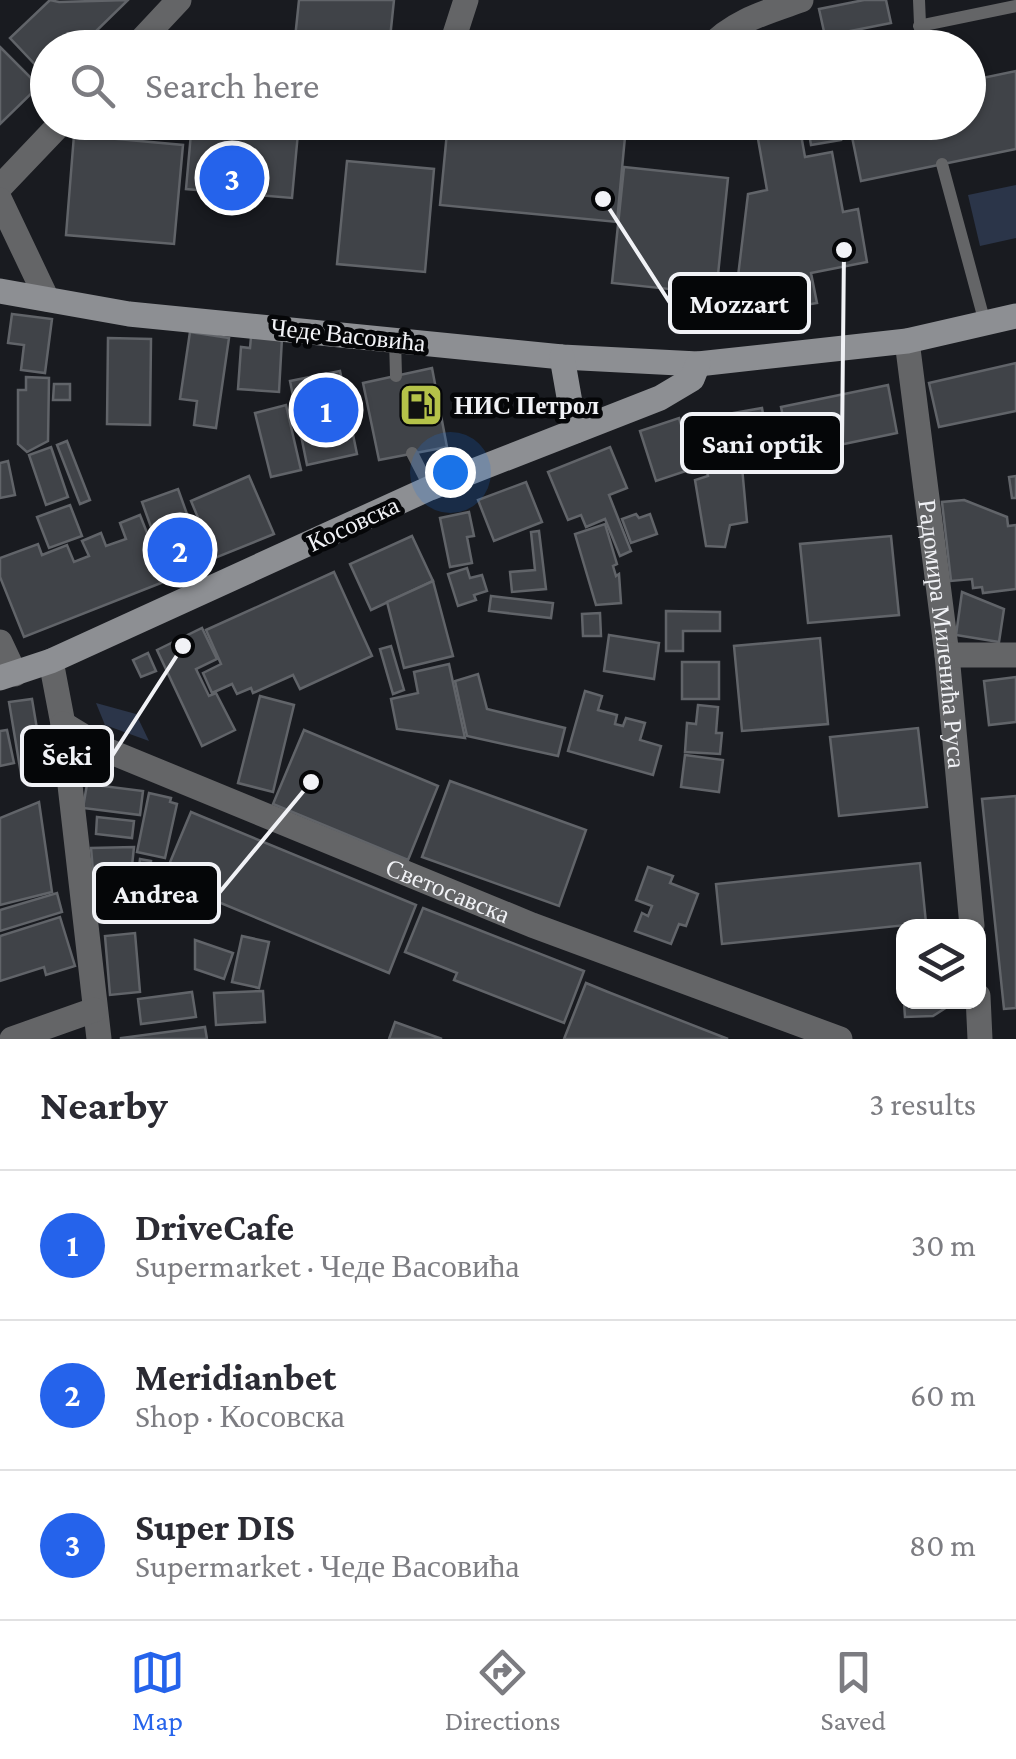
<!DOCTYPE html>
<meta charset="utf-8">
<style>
body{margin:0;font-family:"Crimson Pro",serif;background:#f7f7f7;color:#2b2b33}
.controls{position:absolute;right:30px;bottom:30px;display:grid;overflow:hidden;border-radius:20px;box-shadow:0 2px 8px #0004}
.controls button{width:90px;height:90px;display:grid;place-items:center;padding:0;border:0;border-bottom:2px solid #e1e1e2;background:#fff;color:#2b2b33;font:50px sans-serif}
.you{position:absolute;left:450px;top:472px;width:35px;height:35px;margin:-25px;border:8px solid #fff;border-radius:50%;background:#1a73e8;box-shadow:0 0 0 15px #1a73e833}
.badge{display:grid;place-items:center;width:65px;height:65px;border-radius:50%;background:#2563eb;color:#fff;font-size:32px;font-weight:700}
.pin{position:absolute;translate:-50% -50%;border:5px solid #fff;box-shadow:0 2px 10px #0006}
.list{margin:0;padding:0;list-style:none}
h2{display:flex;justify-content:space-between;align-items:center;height:130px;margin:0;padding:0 40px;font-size:42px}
h2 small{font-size:32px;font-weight:400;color:#7c7c81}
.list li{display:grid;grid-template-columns:65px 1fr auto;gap:30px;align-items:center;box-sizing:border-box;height:150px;padding:0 40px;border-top:2px solid #e1e1e2}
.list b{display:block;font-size:38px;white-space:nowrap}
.list p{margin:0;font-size:32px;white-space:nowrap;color:#7c7c81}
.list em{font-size:32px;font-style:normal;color:#7c7c81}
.icon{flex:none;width:55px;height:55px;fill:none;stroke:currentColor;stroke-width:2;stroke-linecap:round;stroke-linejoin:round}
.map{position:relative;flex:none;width:1016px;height:1039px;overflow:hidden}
.search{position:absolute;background:#fff;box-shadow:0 2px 8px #0004;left:30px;right:30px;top:30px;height:110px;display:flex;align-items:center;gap:25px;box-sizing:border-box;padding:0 35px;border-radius:55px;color:#7c7c81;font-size:38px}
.sheet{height:580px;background:#fff}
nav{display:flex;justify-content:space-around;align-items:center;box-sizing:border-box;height:140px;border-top:2px solid #e1e1e2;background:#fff;font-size:28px;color:#7c7c81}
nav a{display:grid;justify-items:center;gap:5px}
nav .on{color:#2563eb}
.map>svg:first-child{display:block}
</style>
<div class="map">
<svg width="1016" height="1039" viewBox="0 0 1016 1039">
<rect width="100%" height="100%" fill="#191b20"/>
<g fill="#2b3549">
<polygon points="1016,185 1016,238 980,246 968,195"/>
<polygon points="96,703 136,714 149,741 105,725"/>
</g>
<g fill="#404348" stroke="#616469" stroke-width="2.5">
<polygon points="50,0 59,2 128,0 88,39 84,33 69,48 48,48 48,68 43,73 10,38"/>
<polygon points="299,0 394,0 389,48 294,48"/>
<polygon points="864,0 886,0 891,23 825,36 819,9"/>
<polygon points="0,47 39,86 0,124"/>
<polygon points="1016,71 1016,149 861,181 849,122 968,122 968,81"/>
<polygon points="192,122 299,122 292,198 186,189"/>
<polygon points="448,122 589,122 626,126 617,222 440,205"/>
<polygon points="755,122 838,122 841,140 811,145 808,127 800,129 805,157 832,152 843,212 858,209 867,262 811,273 817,303 770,311 745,310 735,301 748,194 767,190"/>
<polygon points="74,135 183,145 174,244 66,235"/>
<polygon points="347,161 434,169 425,272 337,264"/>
<polygon points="624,167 728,178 716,294 612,283"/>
<polygon points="12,314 52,319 45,373 21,370 24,345 8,343"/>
<polygon points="190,332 229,338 216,428 194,425 197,401 180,399"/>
<polygon points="251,337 282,338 279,392 238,389 241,347 250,348"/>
<polygon points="108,338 151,339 150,425 107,424"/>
<polygon points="1016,363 1016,411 939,427 929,383"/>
<polygon points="432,368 447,447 379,460 363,383"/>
<polygon points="340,371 357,454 307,465 290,381"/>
<polygon points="26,377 49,378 48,441 27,452 18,444 18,390 26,390"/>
<polygon points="54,384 70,384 70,400 53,400"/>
<polygon points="888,385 897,433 791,455 781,407"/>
<polygon points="286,405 301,470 271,477 255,413"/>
<polygon points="762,408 771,462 742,467 747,522 730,525 725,547 706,546 695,480 708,476 694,420"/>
<polygon points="679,418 695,468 656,481 640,431"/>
<polygon points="67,441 90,500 80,504 57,445"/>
<polygon points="51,447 68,497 46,505 29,455"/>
<polygon points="610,447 627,488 609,495 631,551 620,556 605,519 586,527 581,515 568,520 548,472"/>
<polygon points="8,461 15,495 0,498 0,463"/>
<polygon points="249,476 274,534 215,558 191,501"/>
<polygon points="1016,476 1016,498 1012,498 1009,477"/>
<polygon points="526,482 542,522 494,541 478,500"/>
<polygon points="178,489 201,553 165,566 142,502"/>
<polygon points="964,500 1007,517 1008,526 1016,525 1016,589 983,593 982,587 973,588 972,579 951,581 942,502"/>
<polygon points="70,505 82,536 49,548 37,517"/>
<polygon points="469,512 474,536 467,537 472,563 450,567 440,518"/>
<polygon points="636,514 639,518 650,514 657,534 631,543 622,519"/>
<polygon points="140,515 166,581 24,637 0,577 0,558 38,544 42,555 67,545 74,562 89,556 82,541 101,533 106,546 126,539 120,523"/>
<polygon points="605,524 617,564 613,566 616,576 619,574 621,603 596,605 575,534"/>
<polygon points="539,531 546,589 512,592 510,572 535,570 531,532"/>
<polygon points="412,536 433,581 371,610 350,564"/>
<polygon points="891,536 899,615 808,623 800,544"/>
<polygon points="467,568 470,578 482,575 487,591 474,595 476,600 458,606 448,574"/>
<polygon points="334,572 372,656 300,689 293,675 253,693 251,688 237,694 232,684 212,693 203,673 221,664 206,630"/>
<polygon points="433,581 453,656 404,668 387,602"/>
<polygon points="962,592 1004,609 999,642 956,635"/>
<polygon points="491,596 553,603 551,618 489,611"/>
<polygon points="666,611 720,612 720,631 683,631 683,651 666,651"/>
<polygon points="600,613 601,636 583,636 582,614"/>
<polygon points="202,628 217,659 196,669 209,696 216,693 235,730 202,746 157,650"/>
<polygon points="609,635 659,643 654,679 604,671"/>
<polygon points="820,638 828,724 742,731 734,646"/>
<polygon points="391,646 404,690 393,694 380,649"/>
<polygon points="148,653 156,671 141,677 133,660"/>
<rect x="682" y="662" width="37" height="37"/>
<polygon points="449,664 465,738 397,729 391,699 418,693 414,672"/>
<polygon points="478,674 487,709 565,728 558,756 467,736 455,681"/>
<polygon points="1016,677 1016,722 989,725 984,681"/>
<polygon points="585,691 602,696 598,710 617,715 615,724 623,726 626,718 645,723 640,740 661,746 653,775 568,751"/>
<polygon points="260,696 294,705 273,792 238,783"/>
<polygon points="32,699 45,777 22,780 9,702"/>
<polygon points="698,705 718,707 716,733 722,733 720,754 685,752 687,723 696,724"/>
<polygon points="918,728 927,807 839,816 830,737"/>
<polygon points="7,730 14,763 0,766 0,731"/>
<polygon points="304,730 438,786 408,860 273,804"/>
<polygon points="685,755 723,760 719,792 681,787"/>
<polygon points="450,781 586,830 559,906 422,857"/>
<polygon points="87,784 143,791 140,815 83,808"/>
<polygon points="149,793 171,798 170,802 177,804 165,858 137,852"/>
<polygon points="1016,796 1016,1008 1004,1009 982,799"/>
<polygon points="39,802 52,892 0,905 0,818"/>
<polygon points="191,812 416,905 389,973 163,879"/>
<polygon points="97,817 134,821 132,838 96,834"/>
<polygon points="134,847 127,913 97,917 91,848"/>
<polygon points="140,859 151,861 148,884 156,885 152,915 133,913"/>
<polygon points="920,863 926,923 722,944 716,884"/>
<polygon points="648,867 673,876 670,883 698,894 686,926 679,924 671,944 635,931 642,913 648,916 652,906 636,900"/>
<polygon points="57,893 62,912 0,931 0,910"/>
<polygon points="423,908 584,971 564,1023 454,980 457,973 405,952"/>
<polygon points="60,917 75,966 46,975 44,967 0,981 0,936"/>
<polygon points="135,933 140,992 110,995 105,936"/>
<polygon points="242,936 269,942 259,988 232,982"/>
<polygon points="195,940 233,953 224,979 195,969"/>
<polygon points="586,983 608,992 728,1039 564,1039"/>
<polygon points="263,991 265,1022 216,1025 214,993"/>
<polygon points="192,992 196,1017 141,1024 138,999"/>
<polygon points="904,1002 947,1002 947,1007 933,1016 905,1017"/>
<polygon points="395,1022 442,1039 389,1039"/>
<polygon points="205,1027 207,1039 121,1039 121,1038"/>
</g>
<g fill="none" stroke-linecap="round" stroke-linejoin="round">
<g stroke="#646567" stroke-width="12">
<polyline points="919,0 921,48"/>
<polyline points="919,26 1016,6"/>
<polyline points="942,164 985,323"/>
<polyline points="395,339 396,376"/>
<polyline points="412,453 430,488"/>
</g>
<g stroke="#646567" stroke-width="25">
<polyline points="134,48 179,0"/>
<polyline points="454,48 455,34 466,0"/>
<path d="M709,48c24,-27 58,-36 92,-48"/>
<polyline points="0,187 62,122"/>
<polyline points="0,200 47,299"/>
<path id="s1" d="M907,341l40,314 25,271"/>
<polyline points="0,642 15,674"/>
<polyline points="947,655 1016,655"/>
<polyline points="51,661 63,724 99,1039"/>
<path id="s2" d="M63,724l41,25 428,176 308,114"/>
<polyline points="978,996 980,1039"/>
<polyline points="12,1039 94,1010"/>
</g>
<g stroke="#8d8f93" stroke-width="25">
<polyline points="0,291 129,314 562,357 698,364 907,341 1016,316"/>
<polyline points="562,357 575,431"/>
<polyline points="0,678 51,661 430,488 660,398 692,379 698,364"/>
</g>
</g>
<defs>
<symbol id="fuel-square" viewBox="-11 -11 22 22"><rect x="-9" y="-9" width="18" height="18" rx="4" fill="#b5c249" stroke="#050608"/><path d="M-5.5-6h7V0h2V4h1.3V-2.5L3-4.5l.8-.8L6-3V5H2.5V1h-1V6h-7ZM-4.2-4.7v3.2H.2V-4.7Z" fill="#111"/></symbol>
</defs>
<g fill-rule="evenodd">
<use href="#fuel-square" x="396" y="380" width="50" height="50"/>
</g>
<g text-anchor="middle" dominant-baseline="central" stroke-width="9" stroke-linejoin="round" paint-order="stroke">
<g font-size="25" fill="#f1f2f6" stroke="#050608">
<text transform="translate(348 335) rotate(6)">Чеде Васовића</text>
<text transform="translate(353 524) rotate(-25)">Косовска</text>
<text stroke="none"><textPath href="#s1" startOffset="295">Радомира Миленића Руса</textPath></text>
<text stroke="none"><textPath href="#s2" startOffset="420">Светосавска</textPath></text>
</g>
<g font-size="25" font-weight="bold" fill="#f1f2f6" stroke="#050608" text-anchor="start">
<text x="454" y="405">НИС Петрол</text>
</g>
</g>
<path fill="none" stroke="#f1f2f6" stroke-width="4" d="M603 199L670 303M844 250L842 443M183 646L112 756M311 782L219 893"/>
<g fill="#f1f2f6" stroke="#050608" stroke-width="4">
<circle cx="603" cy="199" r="10"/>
<circle cx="844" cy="250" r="10"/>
<circle cx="183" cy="646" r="10"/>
<circle cx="311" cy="782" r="10"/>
</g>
<g fill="#050608" stroke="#f1f2f6" stroke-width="4">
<rect x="670" y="274" width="139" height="58" rx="10"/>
<rect x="682" y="414" width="160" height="58" rx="10"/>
<rect x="22" y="727" width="90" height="58" rx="10"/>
<rect x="94" y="864" width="125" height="58" rx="10"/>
</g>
<g font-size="28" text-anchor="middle" font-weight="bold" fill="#f1f2f6">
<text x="739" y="313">Mozzart</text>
<text x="762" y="453">Sani optik</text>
<text x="67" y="765">Šeki</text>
<text x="156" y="903">Andrea</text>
</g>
</svg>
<div class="controls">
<button><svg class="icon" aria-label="layers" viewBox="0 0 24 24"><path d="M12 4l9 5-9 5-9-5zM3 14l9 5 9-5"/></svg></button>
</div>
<div class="you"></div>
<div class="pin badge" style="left:326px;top:410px">1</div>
<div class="pin badge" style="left:180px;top:550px">2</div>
<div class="pin badge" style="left:232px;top:178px">3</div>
<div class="search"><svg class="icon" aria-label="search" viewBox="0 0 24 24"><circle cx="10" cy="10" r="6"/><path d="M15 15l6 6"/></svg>Search here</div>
</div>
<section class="sheet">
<h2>Nearby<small>3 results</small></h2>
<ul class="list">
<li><span class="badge">1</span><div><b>DriveCafe</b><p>Supermarket · Чеде Васовића</p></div><em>30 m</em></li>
<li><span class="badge">2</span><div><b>Meridianbet</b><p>Shop · Косовска</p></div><em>60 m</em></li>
<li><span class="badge">3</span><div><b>Super DIS</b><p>Supermarket · Чеде Васовића</p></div><em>80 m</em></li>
</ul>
</section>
<nav>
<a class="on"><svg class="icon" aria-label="map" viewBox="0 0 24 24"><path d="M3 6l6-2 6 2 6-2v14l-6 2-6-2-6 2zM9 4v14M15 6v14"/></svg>Map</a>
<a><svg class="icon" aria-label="directions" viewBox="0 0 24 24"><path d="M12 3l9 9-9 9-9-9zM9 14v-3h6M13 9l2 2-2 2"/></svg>Directions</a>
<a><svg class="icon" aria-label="saved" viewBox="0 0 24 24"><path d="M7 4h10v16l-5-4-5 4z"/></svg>Saved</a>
</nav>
